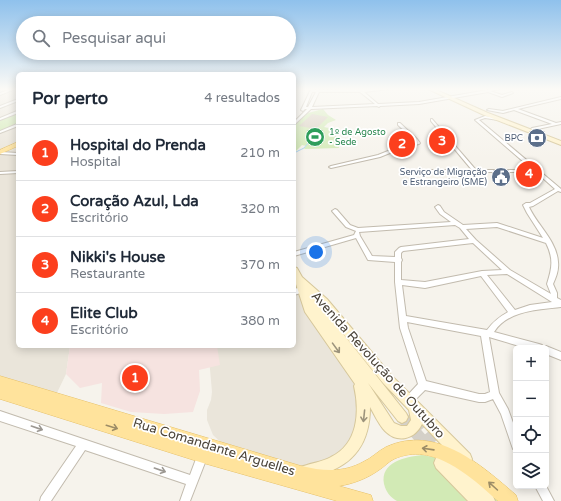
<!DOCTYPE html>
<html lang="pt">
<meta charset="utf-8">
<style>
body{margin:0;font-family:"Varela Round",sans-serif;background:#f2f2f3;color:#1f2937}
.controls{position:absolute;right:12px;bottom:12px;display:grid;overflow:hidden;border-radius:6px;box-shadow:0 2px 10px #0003}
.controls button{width:36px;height:36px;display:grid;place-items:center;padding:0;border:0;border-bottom:1px solid #e0e1e3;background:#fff;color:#1f2937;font:20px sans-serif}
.you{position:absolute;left:316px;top:252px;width:14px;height:14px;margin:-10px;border:3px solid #fff;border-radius:50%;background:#1a73e8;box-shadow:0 0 0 6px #1a73e833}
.badge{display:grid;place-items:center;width:26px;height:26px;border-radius:50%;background:#fc3f1d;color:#fff;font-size:13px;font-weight:700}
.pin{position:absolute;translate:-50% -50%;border:2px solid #fff;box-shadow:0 1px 4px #0006}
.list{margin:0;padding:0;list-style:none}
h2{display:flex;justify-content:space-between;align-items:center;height:52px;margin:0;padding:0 16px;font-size:17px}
h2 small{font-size:13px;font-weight:400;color:#747a83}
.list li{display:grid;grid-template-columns:26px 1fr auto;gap:12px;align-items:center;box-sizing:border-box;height:56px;padding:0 16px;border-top:1px solid #e0e1e3}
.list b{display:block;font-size:15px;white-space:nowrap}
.list p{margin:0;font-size:13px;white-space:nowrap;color:#747a83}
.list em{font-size:13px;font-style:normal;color:#747a83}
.icon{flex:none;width:22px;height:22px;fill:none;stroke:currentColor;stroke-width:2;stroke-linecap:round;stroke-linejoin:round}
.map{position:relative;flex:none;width:561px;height:501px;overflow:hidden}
.search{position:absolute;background:#fff;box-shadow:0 2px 10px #0003;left:16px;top:16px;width:280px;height:44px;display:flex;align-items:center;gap:10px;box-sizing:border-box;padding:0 14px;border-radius:22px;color:#747a83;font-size:15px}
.panel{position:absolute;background:#fff;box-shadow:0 2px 10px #0003;left:16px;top:72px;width:280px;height:276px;border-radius:6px}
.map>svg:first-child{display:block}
</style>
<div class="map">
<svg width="561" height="501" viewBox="0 0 561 501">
<rect width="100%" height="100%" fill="#f6f3ec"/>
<g fill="#eae5da">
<polygon points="0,89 18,89 18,143 0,151"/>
<polygon points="18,144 18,346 70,346 66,374 54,399 0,382 0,152"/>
<polygon points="294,268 362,391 353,447 315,469 232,453 213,435 207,420 207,410 211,400 212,392 208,346 294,346"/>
</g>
<polygon fill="#f6e3e0" points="70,346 217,346 220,365 199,370 200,391 193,412 164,414 131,412 101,403 102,383 80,388 66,374"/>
<g fill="#d2eab5">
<polygon points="323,109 328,115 336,120 328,123 324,127 334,129 339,148 304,149 306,146 302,145 294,153 294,125 308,113"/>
<polygon points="18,112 18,125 0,132 0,119"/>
<path d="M422,455l26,5 54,41h-15l-45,-27 25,27h-70c-7,-4 -11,-9 -13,-17 -4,-22 21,-27 38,-29z"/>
</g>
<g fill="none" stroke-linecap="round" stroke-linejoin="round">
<polyline stroke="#a9d4f2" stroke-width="1" points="294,153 304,148 309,142"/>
</g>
<polygon fill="#d8cfc1" points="312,114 328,117 316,129 299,126"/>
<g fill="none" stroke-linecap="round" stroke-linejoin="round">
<g stroke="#d4d0c8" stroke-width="12" stroke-dasharray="12 6" stroke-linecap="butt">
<polyline points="402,417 429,448"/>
<polyline points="413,421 438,450"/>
</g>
<defs>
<g id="street">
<polygon points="11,89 15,89 0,95 0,93"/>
<path d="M311,89h2v1l76,-1 -25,3 14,12 41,-2 74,-13h7l-10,2 12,4 10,-3 1,1 -11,4 -14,-5 -69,12 -39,2 -1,1 -2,-1 -66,3 -17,16v-3l13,-13h-2l-2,2 -2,-1zM312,92h4l-8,15h-2zM319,92h41l15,12 -63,3z"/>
<polygon points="561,97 561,99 518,109 556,123 561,122 561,124 533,130 531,129 532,128 552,124 514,110 503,113 487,110 489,109 503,111"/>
<polygon points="18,99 18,101 0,108 0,106"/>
<polygon points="17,111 18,111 18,113 0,120 0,118"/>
<path d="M485,116l14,2v2h-1l-13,-2 -6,2 82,69v3l-3,-1 -25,15 -4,1c8,18 28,34 29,55 1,8 -2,15 -5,22l4,9v5l4,2v7c-23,3 -53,3 -67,25l45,12 3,1 1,3 3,-2 15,6v8l-15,-6v-6h-20l-37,-11 10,56 9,16 8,22v20l-3,-2 -12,-35 -8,-15 -8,3h-6l-54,-12 -14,14 -3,1 -3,-1 -1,-3 1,-3 13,-14 -18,-56 -5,-46v-20l-27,-2 -12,-22 -62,18v-4l60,-17 2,-4 -10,-4 -14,-16 3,-2 2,1 13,15 8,3 93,-6 -11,-8 -5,-7 3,-2 2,1 4,6 19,13 34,-2 46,15 -16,-25 -4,-8 3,-2h4l25,-14 -19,-17h-106l-2,-1 2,-1h42l-41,-49v-2h1l44,51h57l-58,-50zM455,225l5,3 9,11 -68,8 -2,1 -4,4v5l-23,-1 -12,-20 -1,-4zM497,227l49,16c8,16 6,25 1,41l4,10 -41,-24 -34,-30 -10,-11zM473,243l29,27 -20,1 -57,11 -24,-2v-18l1,-2 -1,-2v-5l2,-2zM507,274l45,28 -22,3 -15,5 -28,-35zM481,276l27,36c-9,5 -15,10 -21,18l-81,-14 -4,-31 23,3zM407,322l74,14 9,56 -5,2h-6l-53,-13 -18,-53z"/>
<polygon points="398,123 400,123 417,139 420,143 419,144 405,147 380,157 331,168 329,167 331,166 378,155 403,145 416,142 398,125"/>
<polygon points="17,124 18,124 18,126 0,133 0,131"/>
<polygon points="0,152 18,153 18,155 0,154"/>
<polygon points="18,171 18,173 0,174 0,172"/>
<polygon points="302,287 304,288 305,290 304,292 294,295 294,289"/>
<polygon points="0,411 190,475 199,451 203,450 207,451 208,455 190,501 180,501 186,484 85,450 51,501 40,501 41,497 76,446 0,421"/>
<polygon points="535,486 546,486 554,501 543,501"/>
</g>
<g id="secondary">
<polygon points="428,89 434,89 488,113 561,141 561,145 484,115"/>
<path d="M294,267l3,1 5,9 25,22 64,76 79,79 2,5 -2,5 -5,2 -4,-2 32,32 2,5h-27l-32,-33 -2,-5 2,-5 10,-6 5,2 6,7 -35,-37c-7,15 -24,20 -37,7 -6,-6 -11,-17 -15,-24 0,34 -14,57 -48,67 -7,2 -14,6 -21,3l-2,-5 2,-5c10,-4 21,-5 30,-10 27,-13 29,-45 23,-71l1,-2 -50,-72 -11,-34zM316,300l67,83 26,27 2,10 -4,6h-6l-7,-3 -26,-40 30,38 4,2 4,-2 2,-4 -2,-4z"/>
</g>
<g id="primary">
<polygon points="18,142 18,146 0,154 0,150"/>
<path d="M0,376l301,90c22,5 42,7 62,-4 9,-4 15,-11 23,-15 50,-23 95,18 130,48l2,6h-20c-27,-24 -65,-60 -104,-42 -6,3 -10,8 -15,11 -11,8 -26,14 -40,16l32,9 2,6h-36l-134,-38 -203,-64z"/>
</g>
</defs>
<use href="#street" stroke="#c2bbae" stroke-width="2"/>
<use href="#secondary" stroke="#d6c79b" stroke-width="2"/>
<use href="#primary" stroke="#e6c16a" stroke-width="1"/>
<use href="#street" fill="#fff" fill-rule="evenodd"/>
<use href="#secondary" fill="#fff3cd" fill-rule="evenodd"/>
<use href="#primary" fill="#ffe39c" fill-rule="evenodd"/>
</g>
<defs><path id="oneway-shaft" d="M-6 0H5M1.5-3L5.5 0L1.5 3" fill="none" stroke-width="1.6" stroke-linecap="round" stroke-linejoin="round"/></defs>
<g stroke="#9c937c">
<use href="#oneway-shaft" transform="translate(336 348) rotate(54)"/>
<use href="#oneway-shaft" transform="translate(364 416) rotate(96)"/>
</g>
<g stroke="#9c8c66">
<use href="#oneway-shaft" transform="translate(112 427) rotate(17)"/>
<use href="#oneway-shaft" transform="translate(428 449) rotate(-172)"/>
<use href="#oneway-shaft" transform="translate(493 486) rotate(-138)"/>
</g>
<g stroke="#9c9892">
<use href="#oneway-shaft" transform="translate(37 428) rotate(19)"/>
<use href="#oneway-shaft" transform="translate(160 470) rotate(19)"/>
</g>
<linearGradient id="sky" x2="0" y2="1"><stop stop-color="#8fc1ec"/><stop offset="0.56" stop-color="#fbfaf6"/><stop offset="1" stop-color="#fbfaf6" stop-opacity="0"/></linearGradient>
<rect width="561" height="159" fill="url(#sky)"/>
<defs>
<symbol id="stadium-disc" viewBox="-11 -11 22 22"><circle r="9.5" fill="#2e9e5b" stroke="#fff"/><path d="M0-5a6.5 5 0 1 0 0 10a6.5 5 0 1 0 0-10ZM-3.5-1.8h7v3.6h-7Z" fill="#fff"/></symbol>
<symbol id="bank-disc" viewBox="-11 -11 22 22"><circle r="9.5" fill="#5c6f8a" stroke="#fff"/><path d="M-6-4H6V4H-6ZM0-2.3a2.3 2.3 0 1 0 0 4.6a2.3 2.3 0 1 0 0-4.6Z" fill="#fff"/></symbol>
<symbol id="civic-disc" viewBox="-11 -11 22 22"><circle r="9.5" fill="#5c6f8a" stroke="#fff"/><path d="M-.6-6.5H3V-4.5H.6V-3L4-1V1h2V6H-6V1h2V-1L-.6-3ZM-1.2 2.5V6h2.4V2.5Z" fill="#fff"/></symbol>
</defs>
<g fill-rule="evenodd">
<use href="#stadium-disc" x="304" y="126" width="22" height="22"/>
<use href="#bank-disc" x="526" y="127" width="22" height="22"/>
<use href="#civic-disc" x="490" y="166" width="22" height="22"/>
</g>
<g text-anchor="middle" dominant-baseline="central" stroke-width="3.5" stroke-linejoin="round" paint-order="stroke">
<g font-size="9" fill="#27864d" stroke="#fff" text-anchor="start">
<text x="329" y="132">1º de Agosto<tspan x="329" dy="10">- Sede</tspan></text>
</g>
<g font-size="9" fill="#4e5e75" stroke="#fff" text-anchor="end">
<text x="523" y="138">BPC</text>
<text x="487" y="172">Serviço de Migração<tspan x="487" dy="10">e Estrangeiro (SME)</tspan></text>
</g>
<g font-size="13" fill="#4b4439" stroke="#fff">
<text transform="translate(378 365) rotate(48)">Avenida Revolução de Outubro</text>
<text transform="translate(214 447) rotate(17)">Rua Comandante Arguelles</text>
</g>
</g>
</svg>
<div class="controls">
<button>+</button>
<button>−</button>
<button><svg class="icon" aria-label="locate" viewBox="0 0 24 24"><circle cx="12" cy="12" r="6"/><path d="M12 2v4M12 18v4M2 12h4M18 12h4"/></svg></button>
<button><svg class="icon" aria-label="layers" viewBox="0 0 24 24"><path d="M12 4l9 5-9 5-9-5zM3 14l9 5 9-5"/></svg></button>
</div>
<div class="you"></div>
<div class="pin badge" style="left:135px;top:378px">1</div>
<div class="pin badge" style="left:402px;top:144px">2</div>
<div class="pin badge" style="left:442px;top:141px">3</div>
<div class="pin badge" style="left:529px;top:174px">4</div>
<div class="search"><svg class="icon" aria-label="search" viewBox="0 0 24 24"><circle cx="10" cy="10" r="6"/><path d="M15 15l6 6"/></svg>Pesquisar aqui</div>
<section class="panel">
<h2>Por perto<small>4 resultados</small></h2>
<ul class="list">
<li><span class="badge">1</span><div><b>Hospital do Prenda</b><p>Hospital</p></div><em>210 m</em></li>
<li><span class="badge">2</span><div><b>Coração Azul, Lda</b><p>Escritório</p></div><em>320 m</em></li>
<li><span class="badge">3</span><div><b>Nikki's House</b><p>Restaurante</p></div><em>370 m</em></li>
<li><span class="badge">4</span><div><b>Elite Club</b><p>Escritório</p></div><em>380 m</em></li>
</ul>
</section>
</div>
